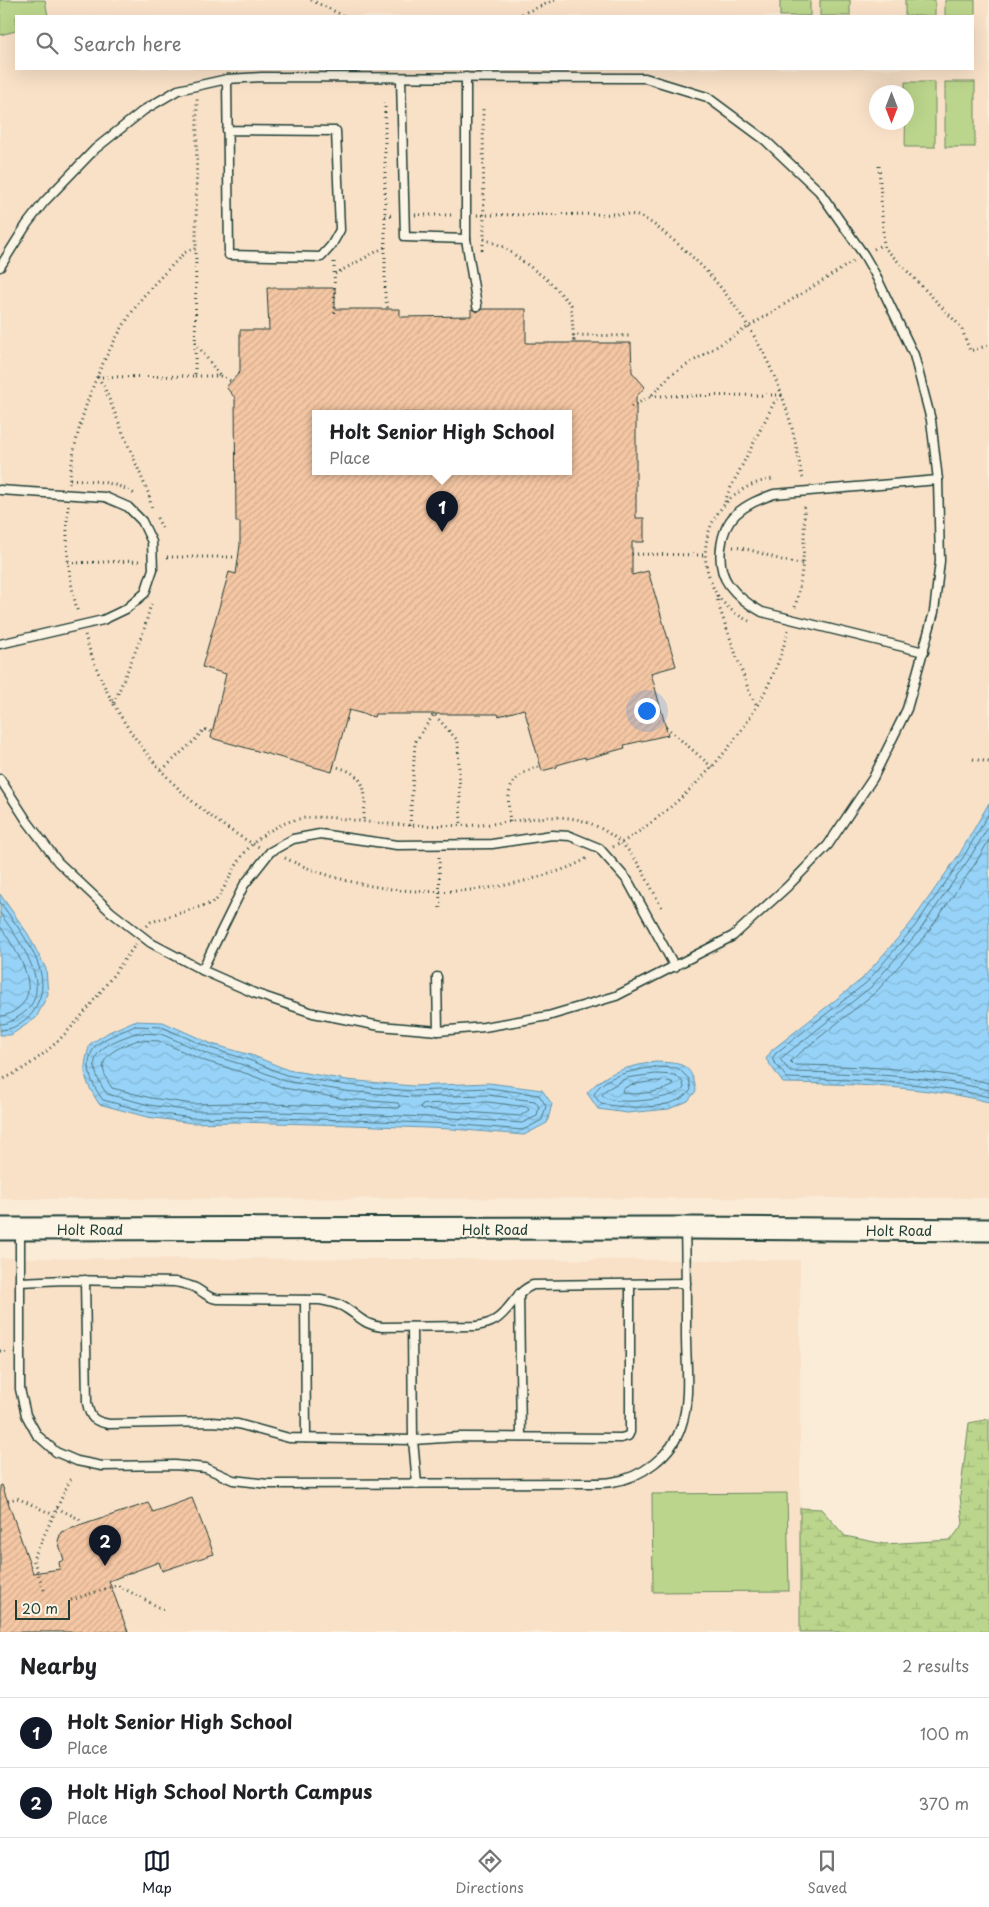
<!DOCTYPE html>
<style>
body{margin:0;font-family:"Playpen Sans",sans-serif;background:#f2f2f2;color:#202124}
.compass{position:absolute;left:869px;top:85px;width:45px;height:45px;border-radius:50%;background:#fff;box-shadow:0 5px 20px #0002;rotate:180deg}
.scale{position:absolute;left:15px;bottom:12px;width:55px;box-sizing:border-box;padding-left:5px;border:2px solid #1f3d34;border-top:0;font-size:14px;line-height:18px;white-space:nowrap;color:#1f3d34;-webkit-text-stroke:4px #fcf5e5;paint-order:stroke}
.you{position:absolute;left:646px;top:710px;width:18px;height:18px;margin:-12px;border:4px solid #fff;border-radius:50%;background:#1a73e8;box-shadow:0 0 0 8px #1a73e833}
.badge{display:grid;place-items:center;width:32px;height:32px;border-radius:50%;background:#111827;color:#fff;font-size:16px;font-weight:700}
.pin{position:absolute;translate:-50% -41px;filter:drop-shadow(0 1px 2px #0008)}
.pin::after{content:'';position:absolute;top:26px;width:18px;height:15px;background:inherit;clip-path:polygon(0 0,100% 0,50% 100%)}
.popup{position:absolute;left:312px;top:410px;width:260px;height:65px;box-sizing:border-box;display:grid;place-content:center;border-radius:0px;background:#fff;filter:drop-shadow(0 1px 4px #0005);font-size:16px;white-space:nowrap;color:#757577}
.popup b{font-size:19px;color:#202124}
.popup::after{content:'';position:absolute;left:50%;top:100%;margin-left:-10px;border:10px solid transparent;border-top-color:#fff}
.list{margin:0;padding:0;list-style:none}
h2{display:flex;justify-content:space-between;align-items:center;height:65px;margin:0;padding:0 20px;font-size:21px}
h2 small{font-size:16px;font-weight:400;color:#757577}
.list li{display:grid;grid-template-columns:32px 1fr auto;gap:15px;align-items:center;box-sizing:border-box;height:70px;padding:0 20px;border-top:1px solid #e0e0e0}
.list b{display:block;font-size:19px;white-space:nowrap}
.list p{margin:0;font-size:16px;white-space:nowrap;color:#757577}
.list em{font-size:16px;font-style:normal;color:#757577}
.icon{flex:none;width:28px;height:28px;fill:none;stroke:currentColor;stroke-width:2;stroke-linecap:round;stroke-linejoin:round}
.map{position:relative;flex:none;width:989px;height:1632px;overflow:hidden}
.search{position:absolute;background:#fff;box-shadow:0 5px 20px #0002;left:15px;right:15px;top:15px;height:55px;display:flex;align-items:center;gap:12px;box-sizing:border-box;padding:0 18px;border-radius:0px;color:#757577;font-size:19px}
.sheet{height:205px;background:#fff}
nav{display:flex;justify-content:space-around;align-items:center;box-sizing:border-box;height:70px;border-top:1px solid #e0e0e0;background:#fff;font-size:14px;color:#757577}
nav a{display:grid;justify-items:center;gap:2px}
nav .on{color:#111827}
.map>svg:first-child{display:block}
</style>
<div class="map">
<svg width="989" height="1632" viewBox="0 0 989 1632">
<defs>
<pattern id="wetland-marsh" width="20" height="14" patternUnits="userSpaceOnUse" patternTransform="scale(1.25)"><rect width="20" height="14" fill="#bbd58c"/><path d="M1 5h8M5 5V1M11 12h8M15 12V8" fill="none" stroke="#a0b879"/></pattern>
<pattern id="water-waves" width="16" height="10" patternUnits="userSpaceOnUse" patternTransform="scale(1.25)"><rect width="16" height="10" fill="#97d3f8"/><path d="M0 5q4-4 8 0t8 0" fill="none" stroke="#82b6d5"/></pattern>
<pattern id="building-hatch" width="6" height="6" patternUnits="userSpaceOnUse" patternTransform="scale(1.25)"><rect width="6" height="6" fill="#f5c7a4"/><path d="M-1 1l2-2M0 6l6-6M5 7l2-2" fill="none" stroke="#d2ac8e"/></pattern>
</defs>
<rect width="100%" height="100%" fill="#fbecd8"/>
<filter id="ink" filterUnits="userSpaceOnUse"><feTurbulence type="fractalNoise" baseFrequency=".02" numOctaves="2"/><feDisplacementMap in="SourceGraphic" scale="10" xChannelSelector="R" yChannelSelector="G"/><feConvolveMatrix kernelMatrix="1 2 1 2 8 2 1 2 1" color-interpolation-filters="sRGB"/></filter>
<g filter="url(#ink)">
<g fill="#f9e1c8" fill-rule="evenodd">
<path d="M0,0h989v1198l-989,1zM16,16h957v53h-957zM876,92h30v30h-30zM316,413h252v58h-252z"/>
<polygon points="0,1258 800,1260 800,1632 0,1632"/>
</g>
<polygon fill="url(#wetland-marsh)" stroke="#6d8960" points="989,1419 989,1632 800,1632 800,1508 821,1509 845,1536 884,1544 951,1540 963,1524 960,1495 969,1423"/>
<g fill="#bbd58c" stroke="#6d8960">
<polygon points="0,0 45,0 48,16 16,16 16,31 0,35"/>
<rect x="780" y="0" width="30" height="16"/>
<rect x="820" y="0" width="30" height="16"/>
<rect x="905" y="0" width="30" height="16"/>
<polygon points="945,0 975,0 975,42 973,42 973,16 945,16"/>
<polygon points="905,82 935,82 935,147 905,147 906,92 905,92"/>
<rect x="945" y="82" width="30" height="65"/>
<polygon points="787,1493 789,1591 653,1592 652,1494"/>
</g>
<g fill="url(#water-waves)" stroke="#6797aa">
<path d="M989,803v299c-66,-16 -138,-18 -206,-19l-17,-24 6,-9 90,-71 49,-56 49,-70z"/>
<polygon points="0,894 28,934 46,969 48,994 36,1018 11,1035 0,1035"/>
<path d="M134,1021l29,1 49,22 42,12 34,14 59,10 66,6 76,-3 53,7 10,14 -5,19 -23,12 -72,-6 -101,-4 -116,-3 -43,1 -45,-6 -48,-13c-15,-25 -18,-31 -9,-60l19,-12z"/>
<path d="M655,1062c25,1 37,0 41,29l-8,10 -19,8 -42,4 -29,-4 -11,-16c19,-22 40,-26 68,-31z"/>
</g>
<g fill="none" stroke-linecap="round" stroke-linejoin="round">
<g stroke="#4f7982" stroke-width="1">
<path d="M989,813l-25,43 -49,70 -49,57 -90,70 -4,6 15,19c67,2 137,3 202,19"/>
<path d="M989,826l-20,33 -49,71 -49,57 -91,72 10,13c65,1 136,3 199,18"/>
<path d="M989,840l-14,24 -49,71 -50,57 -86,69 4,4c62,1 134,3 195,18"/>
<path d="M0,902c18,26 54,68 38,100 -3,7 -5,12 -11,16 -9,7 -15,12 -27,12"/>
<path d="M0,913c18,26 58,77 21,102 -8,5 -12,9 -21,9"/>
<path d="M0,926c13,20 45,63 17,83 -6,4 -10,7 -17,7"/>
<path d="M135,1026l27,1 48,21 42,13 34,14 60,10 67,6 76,-3 50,7 7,11 -4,14 -19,10 -71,-6 -101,-4 -116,-3 -43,1 -44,-6 -45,-12c-11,-15 -20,-34 -9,-52 5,-9 31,-17 41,-22z"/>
<path d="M136,1033l25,1 47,20 42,13 35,14 60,10 68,6 75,-2 47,6 4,6 -2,9 -15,7 -69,-5 -102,-4 -116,-3h-43l-43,-6 -42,-11c-8,-11 -19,-31 -7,-43 9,-9 25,-14 36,-18z"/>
<path d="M138,1040l21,1 46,20 43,13 36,14 60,11 54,4 2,4 -2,1 -162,-5 -43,1 -42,-6 -39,-10c-21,-30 0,-38 26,-48z"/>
<path d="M655,1067l23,1 11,11 2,11c-17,22 -65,18 -90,14l-7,-9c7,-20 43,-25 61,-28z"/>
<path d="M656,1074l19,1 8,7 1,6c-9,12 -73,19 -82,7l2,-4 23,-13z"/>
<path d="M656,1081l16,1 2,3c-8,6 -44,12 -52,7l1,-3 7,-4z"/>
<polygon points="488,1102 527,1107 529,1110 520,1116 423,1109 420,1107 423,1104"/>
</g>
</g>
<g fill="url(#building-hatch)" stroke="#1f3d34" fill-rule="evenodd">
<path d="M267,288h68v21h65v8l71,-1v-7l6,3 5,-3h44v34h105l1,29 13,15 -9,10v121h8v24h-12v33l16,-4 28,95 -25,7 17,62 -44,10 1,3 -40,11v-2l-28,8v2l-15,4 -18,-62 -25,7 -1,-2h-123l-1,3 -25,-7 -17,62 -121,-34 15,-64 -24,-7 27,-95 7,2 4,-29v-23h-4l-1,-124 -9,-11 14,-15v-42h29zM316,413h252v58h-252z"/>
<polygon points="2,1485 33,1573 60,1569 59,1562 64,1560 58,1541 61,1532 148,1503 153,1512 192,1498 214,1554 162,1571 159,1562 109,1581 128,1632 0,1632 0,1486"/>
</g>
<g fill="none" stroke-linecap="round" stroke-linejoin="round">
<defs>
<g id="service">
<polyline points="466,77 466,239 477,306"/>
<polyline points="401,78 405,237 466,239"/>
<polyline points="227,130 336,131 340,230 331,246 321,257 229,255 227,79"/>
<polyline points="0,267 27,224 44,202 95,149 144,110 178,90 227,79 262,77 645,78 707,97 765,140 819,191 864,255 875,274 914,355 931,420 938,480 940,561 934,612 907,709 873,778 828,845 787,887 733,936 616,996 548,1016 484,1027 438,1031 380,1026 313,1013 254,993 202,970 151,943 111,912 58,862 27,821 0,779"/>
<polyline points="0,490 105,497 128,507 142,521 152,542 153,569 145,593 126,609 103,620 0,644"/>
<path d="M924,652l-162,-40c-13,-7 -24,-15 -33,-27 -14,-19 -10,-55 7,-71 11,-10 24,-15 38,-20l164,-14"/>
<polyline points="202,970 244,885 270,852 293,839 320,834 397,845 492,844 552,835 570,836 599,848 628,881 675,967"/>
<polyline points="437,977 438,1031"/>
<path d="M20,1231v158l6,26 11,20 19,17 21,9 25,5 73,-1 31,3 27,12 35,4 325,-1c7,0 13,0 19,-1 29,-4 60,-27 69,-55 10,-28 5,-62 5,-91 0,-36 0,-72 -1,-108"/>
<path d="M85,1280l2,123c3,15 6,18 22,21l103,-2 26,2 51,14 124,2 4,44"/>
<path d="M20,1282l45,-2 110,2c8,2 17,3 24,8 7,4 9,8 18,9l103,1c10,2 19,3 27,9 14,9 18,16 35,18l94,-1c6,-1 13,-2 19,-6 15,-9 21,-29 38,-35l153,-2"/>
<polyline points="519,1294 521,1437"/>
<polyline points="305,1300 306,1438"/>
<polyline points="412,1327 413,1440 459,1437 621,1438 628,1436 630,1432 630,1284"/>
</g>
<polyline id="secondary" points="0,1229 685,1228 989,1230"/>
</defs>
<use href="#service" stroke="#1f3d34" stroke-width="11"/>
<use href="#secondary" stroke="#1f3d34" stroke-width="25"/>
<g stroke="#1f3d34" stroke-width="3" stroke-dasharray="1 4" stroke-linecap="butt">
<polyline points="311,0 344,16"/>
<polyline points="517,16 555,0"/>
<polyline points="385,102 385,297 388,309"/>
<polyline points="879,166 884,247 961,327 970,351 989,345"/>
<polyline points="415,215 454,215"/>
<path d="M477,215l152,-1c16,2 27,12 39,22 52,40 92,99 114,160 7,19 12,39 16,59 2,8 2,18 6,25"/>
<polyline points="385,216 394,215"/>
<polyline points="484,239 504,247 549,281 571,305 574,343 574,335 630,336"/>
<polyline points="874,249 883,244"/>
<polyline points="482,250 484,239 483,108"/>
<polyline points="334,262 335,317"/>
<polyline points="335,274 385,247"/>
<polyline points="195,342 220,376"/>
<polyline points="195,376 220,376 231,381"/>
<polyline points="97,377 195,376 196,249"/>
<polyline points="98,377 104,387 149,495 152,511"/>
<polyline points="651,396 782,395"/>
<polyline points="631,407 651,396 671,375 854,261"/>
<path d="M70,479c23,2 46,2 66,16"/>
<path d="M69,484c7,-67 33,-132 73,-186 13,-16 28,-30 42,-45l6,-3 6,-1 1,-152"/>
<polyline points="725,502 729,491 774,403 782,395"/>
<path d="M68,505c-3,37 0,72 10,108"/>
<polyline points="157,518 163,530"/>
<path d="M733,547c25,2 44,15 70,17"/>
<polyline points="632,554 706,555"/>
<polyline points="167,557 237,557"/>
<polyline points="68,563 139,561"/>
<path d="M709,576c-15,-45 18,-92 65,-97"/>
<path d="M711,582c6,18 21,31 38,39"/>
<polyline points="717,595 718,604 750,694 756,704"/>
<path d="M795,607c9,-34 10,-68 9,-103"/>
<path d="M85,635c25,89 93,170 174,212"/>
<polyline points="114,703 144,630 151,604"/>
<polyline points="666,727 712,767"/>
<polyline points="973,759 989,762"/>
<path d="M333,766c35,8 34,25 30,56"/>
<polyline points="162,770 195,740 204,729 212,732"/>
<path d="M510,822c-4,-33 -2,-45 31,-57"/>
<polyline points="410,826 415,742 434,714 458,741 461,825"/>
<path d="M613,847c19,-9 37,-23 54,-37 55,-46 104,-108 121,-180"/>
<polyline points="439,857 440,912"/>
<path d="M285,858c78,38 172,43 254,19 17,-5 35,-10 50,-20"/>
<path d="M147,926l4,-4 64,-20c24,-35 23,-57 68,-78 29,-13 63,-4 93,-1 35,3 68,3 103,2 40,-2 80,-18 119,2 36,18 46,48 64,81"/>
<path d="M0,1081c9,-5 19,-9 27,-15 46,-31 76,-78 109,-122"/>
<polyline points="0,1351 7,1351"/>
<polyline points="8,1501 17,1498 54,1515"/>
<polyline points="57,1508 79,1519 81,1526"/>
<polyline points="44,1590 33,1559 72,1476"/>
<polyline points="71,1600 117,1585 166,1611"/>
</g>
<use href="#service" stroke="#fcf5e5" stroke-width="8"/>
<use href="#secondary" stroke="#fcf5e5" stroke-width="21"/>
</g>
</g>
<g text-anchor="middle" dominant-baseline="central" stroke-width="4" stroke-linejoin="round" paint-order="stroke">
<g font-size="14" fill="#1f3d34" stroke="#fcf5e5">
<text x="90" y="1229">Holt Road</text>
<text x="495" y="1229">Holt Road</text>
<text x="899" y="1230">Holt Road</text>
</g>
</g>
</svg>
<svg class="compass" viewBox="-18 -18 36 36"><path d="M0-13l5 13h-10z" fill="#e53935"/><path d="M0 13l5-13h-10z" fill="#757577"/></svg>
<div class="scale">20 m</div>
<div class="you"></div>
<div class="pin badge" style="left:442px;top:532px">1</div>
<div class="popup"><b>Holt Senior High School</b>Place</div>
<div class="pin badge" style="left:105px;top:1566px">2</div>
<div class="search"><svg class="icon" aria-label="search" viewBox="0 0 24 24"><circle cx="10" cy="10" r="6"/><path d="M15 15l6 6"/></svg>Search here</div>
</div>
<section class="sheet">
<h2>Nearby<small>2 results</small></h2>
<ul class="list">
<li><span class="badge">1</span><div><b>Holt Senior High School</b><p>Place</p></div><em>100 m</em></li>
<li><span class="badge">2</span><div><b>Holt High School North Campus</b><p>Place</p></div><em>370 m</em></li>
</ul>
</section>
<nav>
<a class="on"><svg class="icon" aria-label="map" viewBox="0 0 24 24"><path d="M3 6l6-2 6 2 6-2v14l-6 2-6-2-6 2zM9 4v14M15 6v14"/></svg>Map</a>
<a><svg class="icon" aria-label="directions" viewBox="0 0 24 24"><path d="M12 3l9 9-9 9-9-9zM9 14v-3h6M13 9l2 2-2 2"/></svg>Directions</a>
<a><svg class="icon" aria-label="saved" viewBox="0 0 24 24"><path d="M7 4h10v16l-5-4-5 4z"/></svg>Saved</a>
</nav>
